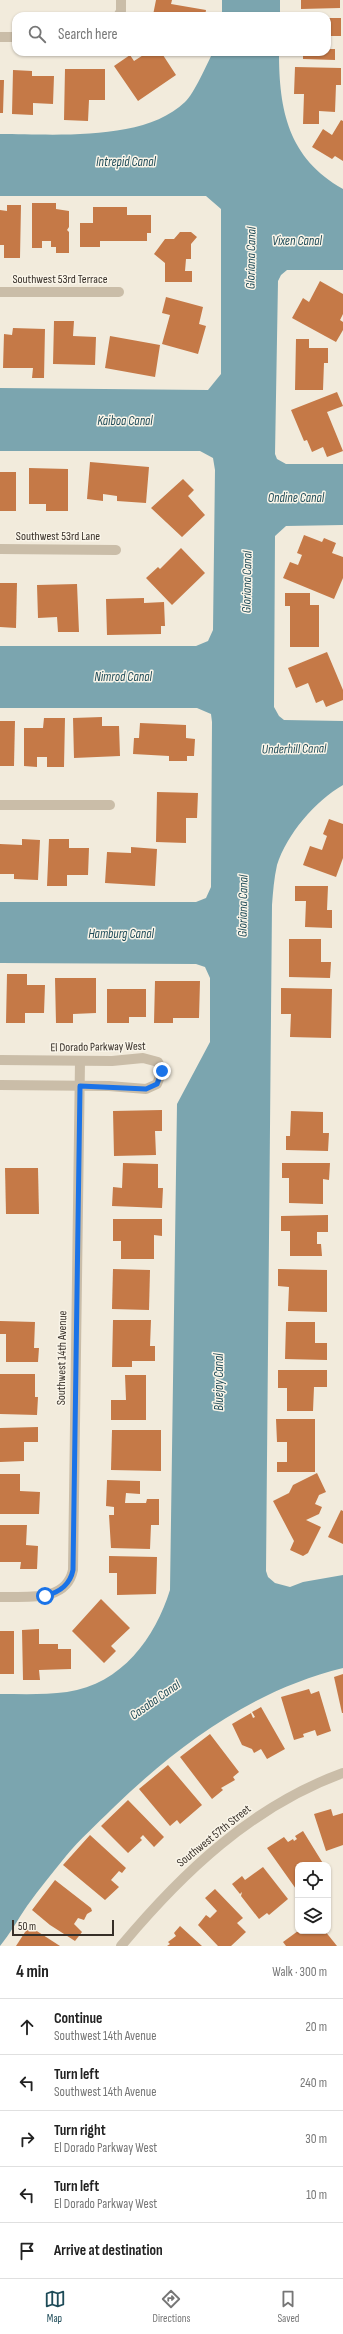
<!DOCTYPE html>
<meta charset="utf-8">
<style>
body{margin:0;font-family:"Sofia Sans Condensed",sans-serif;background:#f6f6f6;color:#222}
.controls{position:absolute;right:12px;bottom:12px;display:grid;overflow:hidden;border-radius:8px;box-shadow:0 1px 3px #0004}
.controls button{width:36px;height:36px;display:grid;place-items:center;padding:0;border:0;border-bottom:1px solid #e0e0e0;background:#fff;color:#222;font:20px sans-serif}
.scale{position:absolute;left:12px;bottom:10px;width:102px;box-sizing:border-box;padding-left:4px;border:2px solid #372f28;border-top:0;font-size:11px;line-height:14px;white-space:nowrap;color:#372f28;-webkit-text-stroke:3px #f9f4e8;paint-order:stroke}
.stop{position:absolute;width:12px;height:12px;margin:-9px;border:3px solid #1a73e8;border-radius:50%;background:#fff}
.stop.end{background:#1a73e8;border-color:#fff;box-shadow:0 1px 4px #0008}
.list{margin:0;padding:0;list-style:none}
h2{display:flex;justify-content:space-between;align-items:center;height:52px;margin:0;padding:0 16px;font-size:17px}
h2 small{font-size:13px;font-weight:400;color:#767676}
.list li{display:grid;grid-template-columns:26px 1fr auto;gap:12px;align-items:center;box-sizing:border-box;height:56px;padding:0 16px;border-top:1px solid #e0e0e0}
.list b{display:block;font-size:15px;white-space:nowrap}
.list p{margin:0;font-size:13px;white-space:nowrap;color:#767676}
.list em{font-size:13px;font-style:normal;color:#767676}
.icon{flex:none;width:22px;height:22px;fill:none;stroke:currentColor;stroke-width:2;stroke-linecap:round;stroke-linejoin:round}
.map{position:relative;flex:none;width:343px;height:1946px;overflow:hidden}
.search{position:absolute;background:#fff;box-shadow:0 1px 3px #0004;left:12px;right:12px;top:12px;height:44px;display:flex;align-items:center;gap:10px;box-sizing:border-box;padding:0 14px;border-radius:12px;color:#767676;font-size:15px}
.sheet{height:332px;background:#fff}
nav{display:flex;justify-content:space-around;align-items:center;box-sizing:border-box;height:56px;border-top:1px solid #e0e0e0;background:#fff;font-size:11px;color:#767676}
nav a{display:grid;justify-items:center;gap:2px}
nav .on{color:#1e4b58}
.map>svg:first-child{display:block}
</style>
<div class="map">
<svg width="343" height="1946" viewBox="0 0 343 1946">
<rect width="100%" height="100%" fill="#f2ebdc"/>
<g fill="#7ba5af">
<rect x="222" y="0" width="58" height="16"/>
<path d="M213,52h66c0,58 9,106 64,137v81h-56l-6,5 -3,6 -3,173 2,5 9,5h57v61l-57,1 -11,10 -1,171 5,9 5,4 59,1v64c-28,16 -56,49 -66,80 -3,13 -4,27 -5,40l-6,666 2,6 7,6 15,4 13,-5 40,-7v93c-90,22 -165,77 -230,140 -16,16 -33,31 -47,48 -13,16 -27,33 -39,50 -9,13 -17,28 -27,40v-252c22,0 45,1 67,-2 55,-8 88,-54 103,-102l7,-486 33,-62v-64l-5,-11 -9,-3 -196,-1v-61h196l10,-4 5,-11 1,-165 -1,-8 -14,-6h-197v-62h196l12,-5 5,-11 2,-160 -2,-12 -13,-7h-200v-63l208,2 13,-16v-165l-15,-13h-206v-62c53,0 144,8 185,-32 9,-8 22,-38 28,-50z"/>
</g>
<g fill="#c57947">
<polygon points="156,0 172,0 171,4 206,10 205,16 153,15"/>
<polygon points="301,0 340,0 340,8 301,9"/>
<polygon points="327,18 341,18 341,36 329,36 329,49 335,49 335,60 303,59 303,52 327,52"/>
<polygon points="148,52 161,52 176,75 138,101 114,66 130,55 134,61"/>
<polygon points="295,67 341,68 341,85 336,85 335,112 319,111 319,124 303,124 304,94 294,94"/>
<polygon points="65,69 105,69 105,100 89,100 88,121 64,120"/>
<polygon points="13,70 32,71 32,76 54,76 53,104 33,103 33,115 12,114"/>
<polygon points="0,80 4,80 3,113 0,113"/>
<polygon points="341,120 343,121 343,161 335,156 332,159 312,147 323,129 332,135"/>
<polygon points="32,203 56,203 56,209 69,211 69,227 67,230 69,232 69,253 56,253 56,247 51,247 51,241 42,241 42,248 32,248"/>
<polygon points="7,205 21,205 20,258 4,258 4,245 0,245 0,210 7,211"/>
<polygon points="93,207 127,207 127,215 151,215 151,233 147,233 147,241 100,241 100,247 80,247 80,223 93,223"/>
<polygon points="180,232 191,232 197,237 191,244 191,259 186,259 185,271 192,271 192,282 165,282 165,263 154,254 165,239 174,239"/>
<polygon points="320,281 343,294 343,314 340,320 343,322 343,330 336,342 292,318 303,298 309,302"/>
<polygon points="166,297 203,307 199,324 206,326 198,354 162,344 170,315 162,313"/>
<polygon points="54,321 74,321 73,336 96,337 95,365 53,364"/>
<polygon points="13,328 45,329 44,378 32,378 33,368 3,368 4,334 12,335"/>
<polygon points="110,336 160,345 155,377 105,368"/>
<polygon points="296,339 309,339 309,348 328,348 328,363 324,363 323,390 295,390"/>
<polygon points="337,392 343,406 327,412 343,451 327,457 323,447 312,452 307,440 304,441 291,410"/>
<polygon points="90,462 149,467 146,503 117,501 117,496 103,494 103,501 87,499"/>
<polygon points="29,468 68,469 68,511 46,511 46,504 29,504"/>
<rect x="0" y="472" width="16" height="39"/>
<polygon points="183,479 194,490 188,496 205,515 182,537 151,508"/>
<polygon points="304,535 322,542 324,538 336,543 332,553 343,557 343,578 334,599 283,578 290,562 298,565 302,555 297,553"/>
<polygon points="181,548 205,573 172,605 146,578 158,567 160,569"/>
<polygon points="0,583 17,583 16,628 0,627"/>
<polygon points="77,584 79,632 58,632 57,617 38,618 37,585"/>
<polygon points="285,593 310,593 310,605 319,605 319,647 290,647 290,606 285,606"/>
<polygon points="144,598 144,603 164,602 165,626 161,626 161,634 107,635 106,599"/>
<polygon points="327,652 343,690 343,700 326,707 323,700 316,703 308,683 296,688 288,668"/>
<polygon points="102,717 102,726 119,726 120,756 74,758 73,718"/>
<polygon points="44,718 65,718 64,767 47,767 47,757 37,757 37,767 24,766 24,728 43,728"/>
<polygon points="0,721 15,721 14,766 0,766"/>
<polygon points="140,723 186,725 186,738 195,739 194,756 187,756 187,761 169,761 169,756 133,754 134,738 139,738"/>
<polygon points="157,792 198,793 197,818 186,818 186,843 156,842"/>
<polygon points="329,819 343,824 343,858 336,877 303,865 310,846 322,850 327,836 323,834"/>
<polygon points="22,839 40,840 38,880 14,879 14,874 0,874 0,844 22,845"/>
<polygon points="49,839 69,839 69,848 89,848 88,875 67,875 67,886 47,886"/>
<polygon points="131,847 157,849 155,886 105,883 107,852 131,853"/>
<polygon points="295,886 328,886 327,910 332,910 332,928 305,927 306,901 295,901"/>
<polygon points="289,939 321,939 321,962 331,962 330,978 289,977"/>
<polygon points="7,974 27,974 27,985 45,985 44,1013 25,1013 25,1023 6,1023"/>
<polygon points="55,978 96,978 96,1013 73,1014 73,1023 56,1023"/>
<polygon points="155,981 200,981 199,1018 173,1018 173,1023 154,1023"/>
<polygon points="281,988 332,989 331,1038 290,1037 291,1014 281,1014"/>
<polygon points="107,989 146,989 146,1017 129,1017 129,1023 107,1023"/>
<polygon points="162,1110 162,1131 155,1131 156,1155 114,1156 113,1111"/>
<polygon points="291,1111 323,1112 323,1133 329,1133 328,1151 286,1150 286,1136 290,1136"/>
<polygon points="123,1163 158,1164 158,1188 163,1188 162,1208 112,1206 113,1187 122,1188"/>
<polygon points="282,1163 330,1163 329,1180 323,1179 323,1204 289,1203 289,1178 282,1178"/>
<polygon points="5,1168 38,1168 39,1214 6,1214"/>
<polygon points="328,1215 328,1232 317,1232 317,1244 321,1244 322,1256 290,1256 290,1231 281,1231 281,1216"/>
<polygon points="113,1219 162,1219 162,1236 154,1235 154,1259 121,1259 121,1241 113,1241"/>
<polygon points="113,1269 150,1270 149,1310 112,1309"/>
<polygon points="278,1269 327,1270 327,1312 288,1311 289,1287 278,1286"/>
<polygon points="113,1320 151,1320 150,1346 155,1346 155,1361 132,1361 132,1367 112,1367"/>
<polygon points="0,1321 35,1322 34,1348 39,1348 38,1362 6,1362 6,1334 0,1334"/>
<polygon points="286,1322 315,1322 315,1343 327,1343 327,1360 285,1359"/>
<polygon points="278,1370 327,1370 327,1387 314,1387 313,1411 287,1411 287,1388 278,1388"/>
<polygon points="0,1374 35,1374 35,1397 38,1397 37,1415 0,1414"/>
<polygon points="125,1375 146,1375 146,1420 111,1420 111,1400 126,1400"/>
<polygon points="276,1419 315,1419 315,1472 277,1472 277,1462 287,1462 287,1442 277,1442"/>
<polygon points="38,1427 38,1442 24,1442 24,1461 0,1462 0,1428"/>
<polygon points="112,1430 161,1430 161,1471 111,1470"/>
<polygon points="317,1473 326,1492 319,1495 315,1504 322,1507 319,1514 306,1520 321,1527 308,1553 303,1556 290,1550 294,1541 273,1501 289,1493 293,1485"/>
<polygon points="0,1474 20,1474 20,1491 40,1492 39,1514 0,1514"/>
<polygon points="107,1480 140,1481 140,1494 126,1493 125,1503 146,1503 147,1499 159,1499 159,1525 151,1525 150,1549 111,1548 109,1515 114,1515 114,1507 106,1506"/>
<polygon points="341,1510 343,1511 343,1544 328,1537"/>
<polygon points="0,1525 27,1525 26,1545 38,1546 37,1569 20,1569 21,1562 0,1562"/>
<polygon points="109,1556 157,1557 156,1594 117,1595 117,1573 109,1573"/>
<polygon points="101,1599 130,1628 111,1646 116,1651 104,1663 72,1631"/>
<polygon points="39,1629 39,1644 58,1644 58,1649 71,1649 71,1669 39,1670 40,1680 23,1680 22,1630"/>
<rect x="0" y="1631" width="14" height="43"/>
<polygon points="343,1674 343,1713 342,1713 334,1677"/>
<polygon points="309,1689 311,1694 319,1691 331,1731 317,1736 315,1730 303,1734 304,1737 294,1740 281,1697"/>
<polygon points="261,1707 285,1749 267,1759 261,1749 254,1753 252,1749 242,1745 232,1724 251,1713 253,1718 255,1717 252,1712"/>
<polygon points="210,1734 239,1772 233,1777 235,1780 221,1788 223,1790 212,1799 180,1757"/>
<polygon points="168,1765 202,1805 180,1824 177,1820 170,1826 139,1789"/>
<polygon points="128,1800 164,1837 154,1847 143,1835 140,1838 142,1840 128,1853 101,1826"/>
<polygon points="331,1809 333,1816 343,1813 343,1845 326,1851 314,1814"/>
<polygon points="303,1831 324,1865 298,1865 296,1889 267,1848 284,1837 288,1842 293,1839 294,1841 297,1839 295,1836"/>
<polygon points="90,1835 126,1868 122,1873 119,1871 111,1880 119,1887 105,1900 63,1865"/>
<polygon points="263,1867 288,1899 269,1915 267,1913 259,1919 241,1896 242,1892 240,1894 232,1884 242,1876 245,1880"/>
<polygon points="55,1880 91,1908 92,1911 87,1914 84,1920 78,1918 74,1924 82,1932 75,1941 50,1925 32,1910"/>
<polygon points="215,1889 243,1918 237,1923 246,1932 231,1946 218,1946 198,1925 206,1915 210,1918 217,1911 205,1898"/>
<polygon points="29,1926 60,1946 16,1946"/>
<polygon points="180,1926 202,1946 167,1946 170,1944 168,1942 176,1936 174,1933"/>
<polygon points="298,1931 325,1931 337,1946 286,1946 283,1942"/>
</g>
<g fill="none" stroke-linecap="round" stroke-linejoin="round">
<g stroke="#cabda8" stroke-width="10">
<polyline points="118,16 121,11 121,0"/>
<polyline points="0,37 16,37"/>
<polyline points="0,292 119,292"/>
<polyline points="0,549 116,550"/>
<polyline points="0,805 110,805"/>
<path d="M0,1597c26,-1 66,6 73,-27l7,-509"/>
<path d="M121,1946c61,-73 131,-140 222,-173"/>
</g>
<polyline stroke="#cabda8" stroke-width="10" points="0,1060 112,1061 143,1058 158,1062 162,1071 157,1084 146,1089 109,1086 0,1085"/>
</g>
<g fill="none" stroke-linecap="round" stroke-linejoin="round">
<path stroke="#1a73e8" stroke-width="5" d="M45,1596c15,-4 25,-11 28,-26l7,-484 66,3 11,-5 5,-13"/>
</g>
<g text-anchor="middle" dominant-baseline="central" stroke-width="3" stroke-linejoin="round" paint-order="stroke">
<g font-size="12" fill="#372f28" stroke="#f9f4e8">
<text x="60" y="279">Southwest 53rd Terrace</text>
<text x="58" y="536">Southwest 53rd Lane</text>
<text transform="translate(98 1047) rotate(-1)">El Dorado Parkway West</text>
<text transform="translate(62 1358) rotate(-89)">Southwest 14th Avenue</text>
<text transform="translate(214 1836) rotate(-39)">Southwest 57th Street</text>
</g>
<g font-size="13" font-style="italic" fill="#1e4b58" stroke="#f9f4e8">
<text x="126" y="162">Intrepid Canal</text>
<text x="297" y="241">Vixen Canal</text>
<text transform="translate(251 258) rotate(-89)">Gloriana Canal</text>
<text x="125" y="421">Kaiboa Canal</text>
<text x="296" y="498">Ondine Canal</text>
<text transform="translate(247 582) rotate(-89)">Gloriana Canal</text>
<text x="123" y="677">Nimrod Canal</text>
<text transform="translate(294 749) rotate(-1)">Underhill Canal</text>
<text transform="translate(243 906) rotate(-89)">Gloriana Canal</text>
<text x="121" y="934">Hamburg Canal</text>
<text transform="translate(219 1382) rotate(-90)">Bluejay Canal</text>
<text transform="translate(155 1700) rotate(-35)">Casaba Canal</text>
</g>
</g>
</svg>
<div class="controls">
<button><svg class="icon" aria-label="locate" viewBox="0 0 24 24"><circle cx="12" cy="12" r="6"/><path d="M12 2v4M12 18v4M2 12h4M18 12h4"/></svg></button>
<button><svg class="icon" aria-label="layers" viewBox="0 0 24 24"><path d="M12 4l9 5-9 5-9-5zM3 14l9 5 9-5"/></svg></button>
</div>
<div class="scale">50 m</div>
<div class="stop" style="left:45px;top:1596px"></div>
<div class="stop end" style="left:162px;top:1071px"></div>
<div class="search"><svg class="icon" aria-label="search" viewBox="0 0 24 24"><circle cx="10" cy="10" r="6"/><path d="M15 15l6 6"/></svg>Search here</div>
</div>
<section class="sheet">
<h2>4 min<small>Walk · 300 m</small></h2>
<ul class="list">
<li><svg class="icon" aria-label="ahead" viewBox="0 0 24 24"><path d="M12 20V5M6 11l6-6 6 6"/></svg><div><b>Continue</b><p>Southwest 14th Avenue</p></div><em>20 m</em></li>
<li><svg class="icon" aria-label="left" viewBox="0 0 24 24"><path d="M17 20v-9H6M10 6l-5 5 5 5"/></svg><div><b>Turn left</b><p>Southwest 14th Avenue</p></div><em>240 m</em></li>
<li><svg class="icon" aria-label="right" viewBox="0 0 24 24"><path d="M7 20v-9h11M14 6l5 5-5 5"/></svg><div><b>Turn right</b><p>El Dorado Parkway West</p></div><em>30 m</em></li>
<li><svg class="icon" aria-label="left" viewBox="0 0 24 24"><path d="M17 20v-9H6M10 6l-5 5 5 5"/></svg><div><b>Turn left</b><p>El Dorado Parkway West</p></div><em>10 m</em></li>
<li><svg class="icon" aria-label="arrive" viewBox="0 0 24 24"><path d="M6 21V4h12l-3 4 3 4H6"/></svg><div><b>Arrive at destination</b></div></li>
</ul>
</section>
<nav>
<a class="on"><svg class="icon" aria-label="map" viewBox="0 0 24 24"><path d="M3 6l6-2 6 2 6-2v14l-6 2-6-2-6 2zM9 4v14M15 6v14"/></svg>Map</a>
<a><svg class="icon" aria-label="directions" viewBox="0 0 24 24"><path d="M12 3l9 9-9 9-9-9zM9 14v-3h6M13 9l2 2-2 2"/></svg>Directions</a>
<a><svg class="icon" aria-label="saved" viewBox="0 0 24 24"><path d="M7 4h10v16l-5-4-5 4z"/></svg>Saved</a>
</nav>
